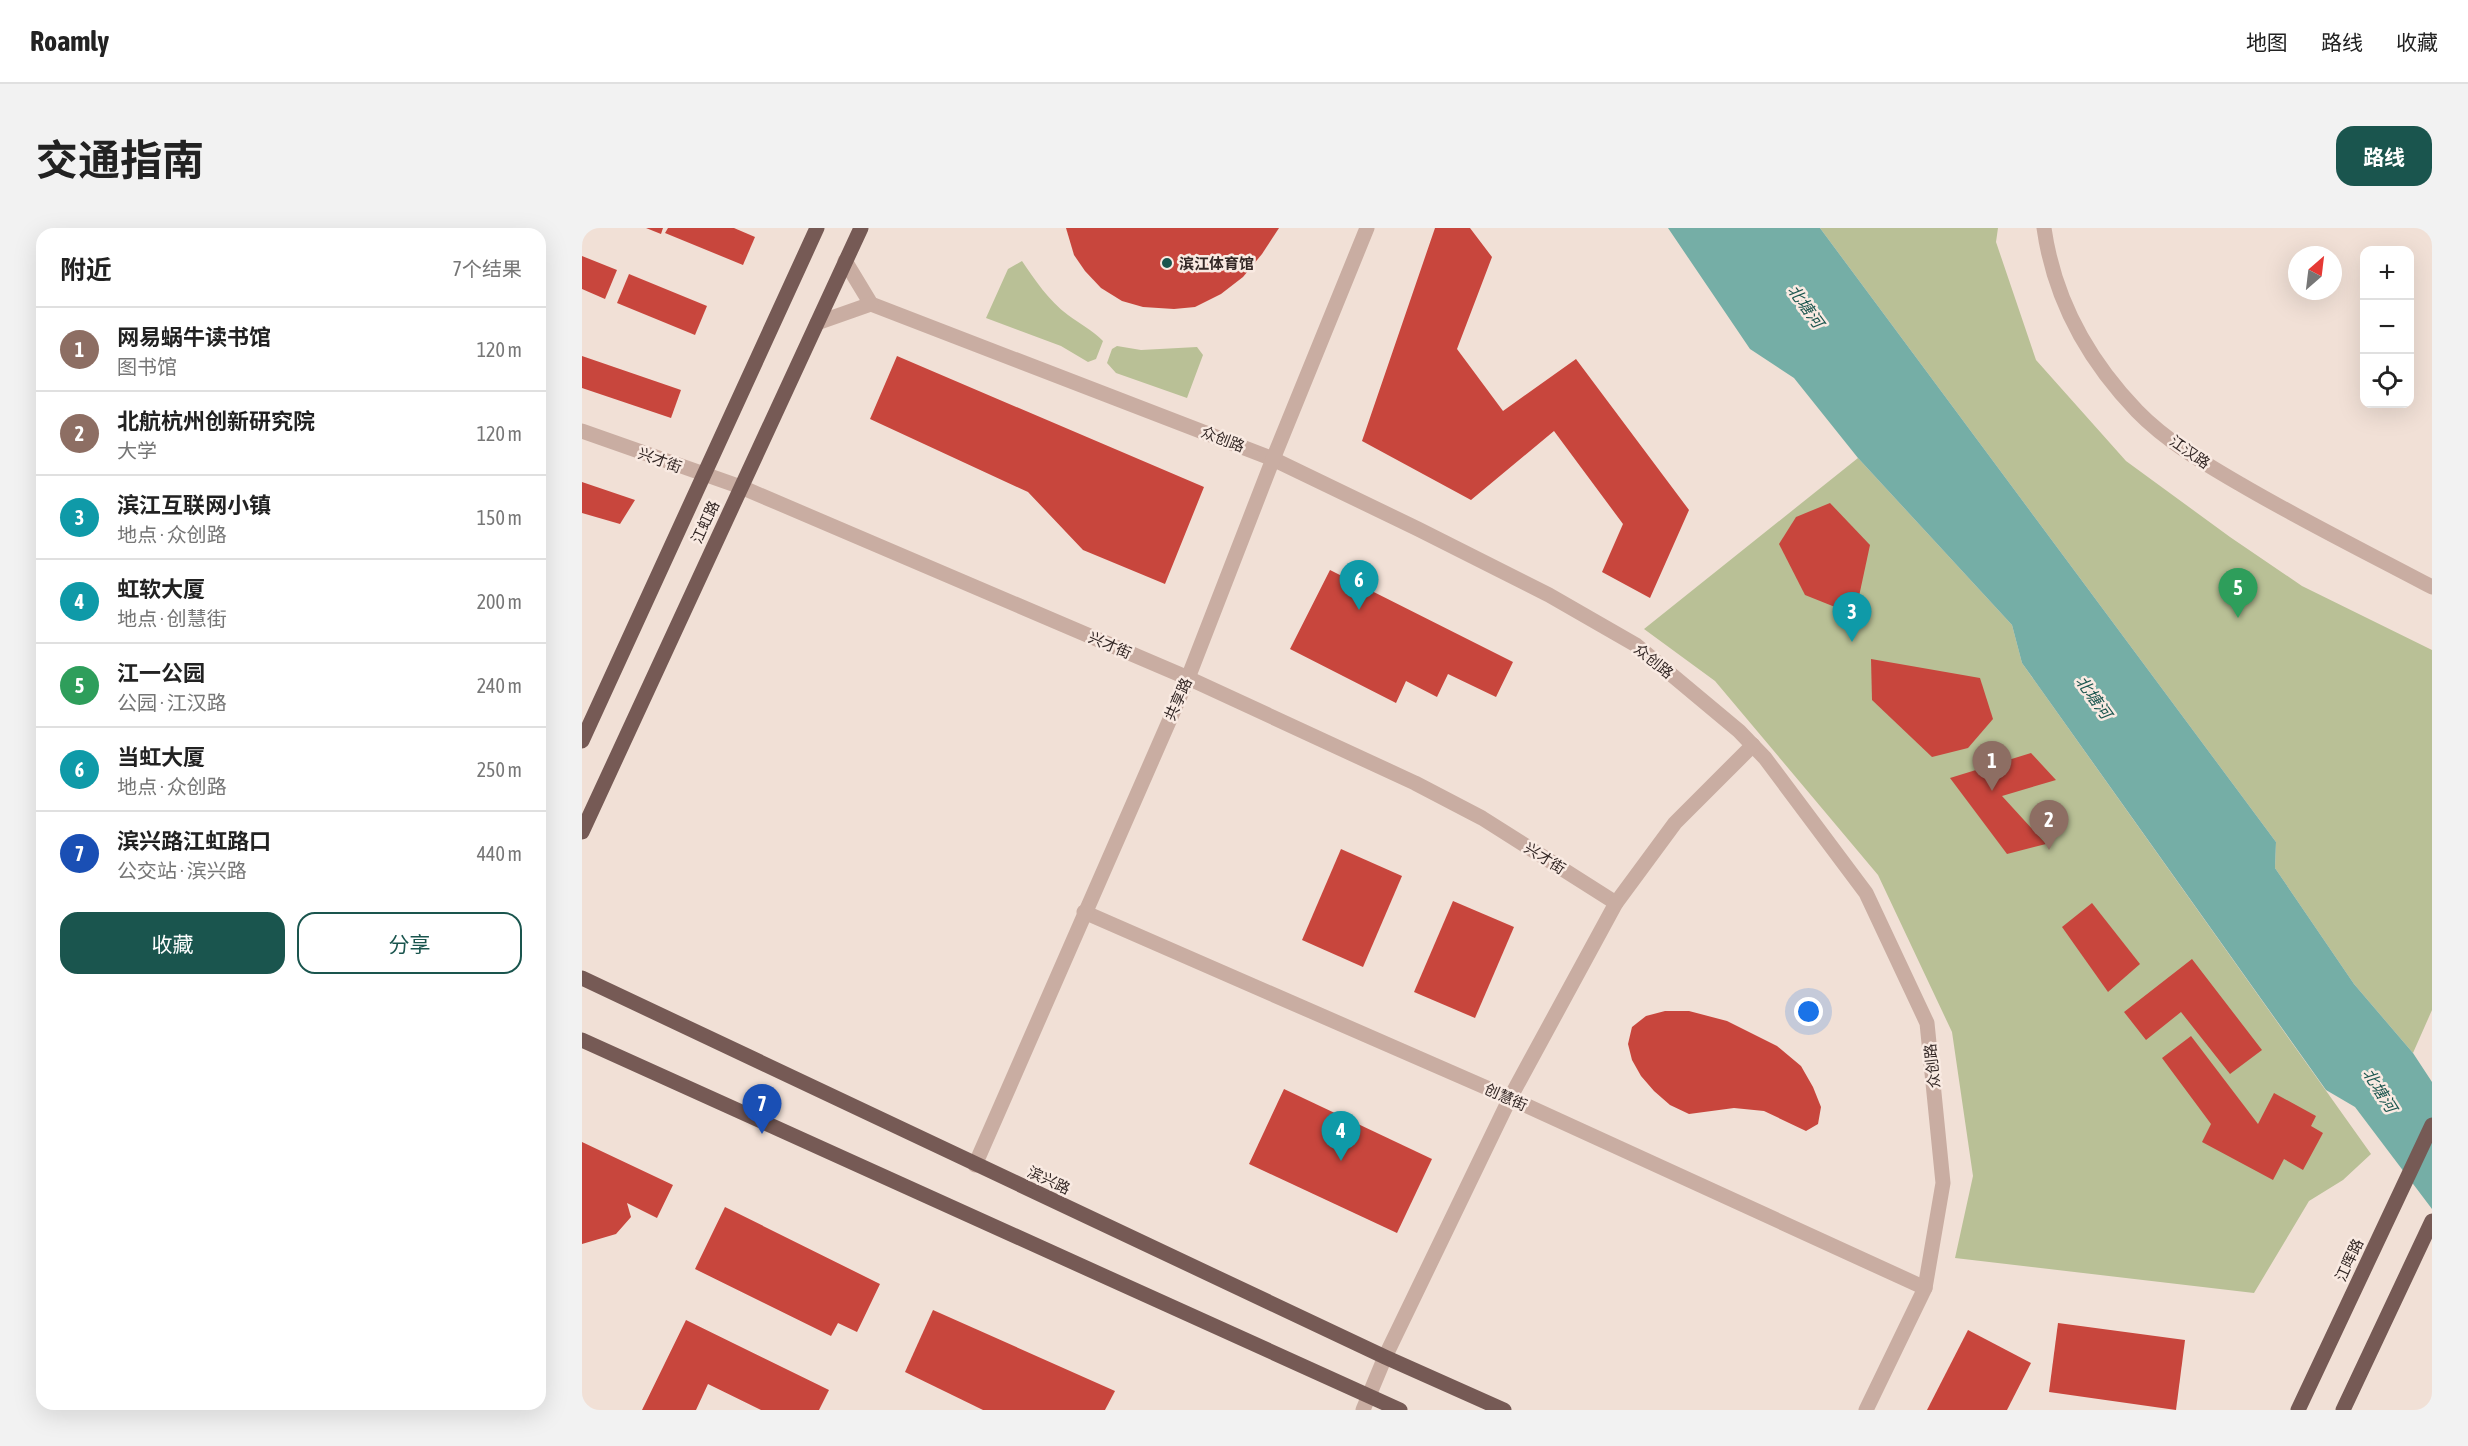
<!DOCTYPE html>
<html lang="zh">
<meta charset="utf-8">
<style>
body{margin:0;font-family:"Asap Condensed","Noto Sans SC",sans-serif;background:#f2f2f2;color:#222}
.controls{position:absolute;right:18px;top:18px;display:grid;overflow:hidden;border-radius:12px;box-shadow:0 6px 24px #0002}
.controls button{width:54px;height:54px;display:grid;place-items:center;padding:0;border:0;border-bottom:2px solid #e0e0e0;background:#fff;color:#222;font:30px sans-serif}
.compass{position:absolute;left:1706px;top:18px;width:54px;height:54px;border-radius:50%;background:#fff;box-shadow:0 6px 24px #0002;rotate:28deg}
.you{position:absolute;left:1227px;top:784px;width:21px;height:21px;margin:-15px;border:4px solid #fff;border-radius:50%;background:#1a73e8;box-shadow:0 0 0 9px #1a73e833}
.badge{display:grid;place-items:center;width:39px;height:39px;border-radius:50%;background:#1a554e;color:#fff;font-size:20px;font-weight:700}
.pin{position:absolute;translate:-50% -50px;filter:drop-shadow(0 2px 3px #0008)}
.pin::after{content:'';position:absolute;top:32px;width:21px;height:18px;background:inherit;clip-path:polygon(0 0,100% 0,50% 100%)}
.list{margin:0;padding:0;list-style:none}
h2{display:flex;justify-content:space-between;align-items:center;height:78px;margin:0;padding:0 24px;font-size:26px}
h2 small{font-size:20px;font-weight:400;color:#767676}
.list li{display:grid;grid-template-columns:39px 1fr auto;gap:18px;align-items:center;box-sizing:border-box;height:84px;padding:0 24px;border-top:2px solid #e0e0e0}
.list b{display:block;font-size:22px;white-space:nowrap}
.list p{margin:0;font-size:20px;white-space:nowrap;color:#767676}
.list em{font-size:20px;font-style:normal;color:#767676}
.actions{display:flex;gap:12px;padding:18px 24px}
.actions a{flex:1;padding:14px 0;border:2px solid #1a554e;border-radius:18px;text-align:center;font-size:21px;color:#1a554e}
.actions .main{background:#1a554e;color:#fff}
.icon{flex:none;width:33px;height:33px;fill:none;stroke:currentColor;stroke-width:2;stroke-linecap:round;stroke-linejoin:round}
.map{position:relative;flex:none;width:1850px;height:1182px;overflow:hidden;border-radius:18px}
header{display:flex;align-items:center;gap:36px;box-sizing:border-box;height:84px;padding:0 30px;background:#fff;border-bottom:2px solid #e0e0e0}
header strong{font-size:28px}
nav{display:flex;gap:33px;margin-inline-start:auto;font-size:21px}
.intro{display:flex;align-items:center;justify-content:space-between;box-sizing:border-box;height:144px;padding:0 36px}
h1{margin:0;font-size:42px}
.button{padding:15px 27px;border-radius:18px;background:#1a554e;color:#fff;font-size:21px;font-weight:700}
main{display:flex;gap:36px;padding:0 36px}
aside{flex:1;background:#fff;border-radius:18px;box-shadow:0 6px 24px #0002}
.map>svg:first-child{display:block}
</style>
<header>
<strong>Roamly</strong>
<nav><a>地图</a><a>路线</a><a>收藏</a></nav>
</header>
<div class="intro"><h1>交通指南</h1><a class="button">路线</a></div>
<main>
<aside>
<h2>附近<small>7个结果</small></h2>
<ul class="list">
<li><span class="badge" style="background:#8d6e63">1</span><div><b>网易蜗牛读书馆</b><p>图书馆</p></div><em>120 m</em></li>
<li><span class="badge" style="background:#8d6e63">2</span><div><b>北航杭州创新研究院</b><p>大学</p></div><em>120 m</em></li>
<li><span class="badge" style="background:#0f9aa8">3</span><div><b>滨江互联网小镇</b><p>地点 · 众创路</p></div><em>150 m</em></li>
<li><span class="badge" style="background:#0f9aa8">4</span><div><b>虹软大厦</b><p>地点 · 创慧街</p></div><em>200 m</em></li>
<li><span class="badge" style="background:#2e9e5b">5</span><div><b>江一公园</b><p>公园 · 江汉路</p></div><em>240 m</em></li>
<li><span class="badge" style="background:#0f9aa8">6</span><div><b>当虹大厦</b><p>地点 · 众创路</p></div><em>250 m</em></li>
<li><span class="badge" style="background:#1a4fb4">7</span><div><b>滨兴路江虹路口</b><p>公交站 · 滨兴路</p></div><em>440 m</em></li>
</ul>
<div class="actions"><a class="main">收藏</a><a>分享</a></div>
</aside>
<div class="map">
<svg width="1850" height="1182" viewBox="0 0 1850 1182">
<rect width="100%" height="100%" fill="#f1e0d6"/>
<g fill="#b9c096">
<polygon points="1238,0 1416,0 1414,14 1454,132 1544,233 1648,309 1720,358 1850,422 1850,782 1831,825 1772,756 1693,640 1694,614"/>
<path d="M440,33c13,19 27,40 46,54 12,9 24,15 35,26l-7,18 -8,3 -27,-16 -75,-28 22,-49z"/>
<polygon points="535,118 559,122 615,119 621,127 605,170 534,145 525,135 530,121"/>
<polygon points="1276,230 1430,397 1440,435 1789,926 1761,952 1727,973 1672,1065 1373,1030 1391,948 1370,804 1296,647 1133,453 1062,401"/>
</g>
<polygon fill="#75aea6" points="1086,0 1238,0 1694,614 1693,640 1772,756 1831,825 1850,854 1850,981 1773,879 1744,862 1440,435 1430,397 1276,230 1212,150 1168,121"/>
<g fill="#c8463d">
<polygon points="64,0 81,0 79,6"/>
<polygon points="86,0 152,0 173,9 161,37 83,5"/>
<polygon points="484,0 697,0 680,26 661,49 639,66 613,79 592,81 561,79 540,73 519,60 503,43 492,27"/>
<polygon points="853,0 888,0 910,29 875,121 921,183 994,131 1107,282 1068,370 1020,344 1041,296 972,203 889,272 780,213"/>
<polygon points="0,28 35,42 23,71 0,61"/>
<polygon points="47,46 125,78 113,107 35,75"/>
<polygon points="0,128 99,162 89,190 0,160"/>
<polygon points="315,128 622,259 583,356 501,322 446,264 288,191"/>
<polygon points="0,254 53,272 38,296 0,285"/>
<polygon points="1248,275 1288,317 1273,387 1223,367 1197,316 1214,289"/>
<polygon points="748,342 931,434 914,469 866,446 855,469 824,453 814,475 708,421"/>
<polygon points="1289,431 1398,450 1411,491 1386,520 1350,529 1290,472"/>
<polygon points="1449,525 1474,552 1420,568 1464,616 1425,626 1368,550"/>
<polygon points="759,621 820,648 781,739 720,712"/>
<polygon points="871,673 932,699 893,790 832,764"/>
<polygon points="1510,675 1558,736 1526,764 1480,699"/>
<polygon points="1610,731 1680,822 1648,846 1599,784 1564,812 1542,784"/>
<polygon points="1083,783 1107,783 1145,793 1195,818 1219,838 1231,859 1239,879 1236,896 1224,903 1182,883 1152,880 1107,886 1088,877 1072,863 1059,848 1050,832 1046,816 1050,799 1064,788"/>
<polygon points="1609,808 1676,896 1692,865 1734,888 1729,898 1741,905 1721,942 1702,931 1691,952 1620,914 1629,896 1580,830"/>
<polygon points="702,861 850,931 815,1005 667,936"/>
<polygon points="0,914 91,957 75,990 45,975 49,989 34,1006 0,1016"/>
<polygon points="143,979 298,1056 275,1104 256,1095 249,1108 113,1041"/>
<polygon points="351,1082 533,1163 523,1182 401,1182 323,1144"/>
<polygon points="104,1092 247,1162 237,1182 179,1182 126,1156 114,1182 60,1182"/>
<polygon points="1476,1095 1603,1112 1594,1182 1467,1164"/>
<polygon points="1386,1102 1449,1135 1425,1182 1345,1182"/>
</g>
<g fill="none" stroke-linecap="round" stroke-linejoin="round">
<g stroke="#c9ada2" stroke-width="15">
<path d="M1462,0c10,70 44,132 93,183 29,30 67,52 103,73 63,37 128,69 192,103"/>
<polyline points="263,33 289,76 691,231 836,301 967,367 1054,417 1157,503 1183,530 1284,665 1345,795 1361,955 1343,1060 1284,1182"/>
<polyline points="235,95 289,76"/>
<polyline points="0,203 159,259 606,450 833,555 900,590 1034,675"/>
<polyline points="502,684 928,870 1343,1060"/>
<polyline points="393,937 606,450 691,231 785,0"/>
<polyline points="781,1182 803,1129 928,870 1034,675 1093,595 1171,517"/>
</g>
<g stroke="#765a55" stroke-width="15">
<polyline points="0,513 235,0"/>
<polyline points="0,604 279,0"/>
<polyline points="0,750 803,1129 922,1182"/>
<polyline points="0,812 818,1182"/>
<polyline points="1716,1182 1850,897"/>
<polyline points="1761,1182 1850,993"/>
</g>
</g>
<circle fill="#1a554e" stroke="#f9eae2" stroke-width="2" cx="585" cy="35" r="6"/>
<g text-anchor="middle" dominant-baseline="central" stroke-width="5" stroke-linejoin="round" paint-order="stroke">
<g font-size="15" font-weight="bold" fill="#332725" stroke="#f9eae2" text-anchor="start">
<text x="597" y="35">滨江体育馆</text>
</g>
<g font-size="15" fill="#332725" stroke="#f9eae2">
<text transform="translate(641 211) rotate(21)">众创路</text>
<text transform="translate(1608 224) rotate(35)">江汉路</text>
<text transform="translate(78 232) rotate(20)">兴才街</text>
<text transform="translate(123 294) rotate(-65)">江虹路</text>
<text transform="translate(528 417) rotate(23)">兴才街</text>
<text transform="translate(1072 433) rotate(39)">众创路</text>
<text transform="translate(596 471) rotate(-66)">共享路</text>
<text transform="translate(963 630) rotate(32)">兴才街</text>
<text transform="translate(1350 838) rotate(-96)">众创路</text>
<text transform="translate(924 869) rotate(24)">创慧街</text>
<text transform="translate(467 952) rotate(25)">滨兴路</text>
<text transform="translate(1767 1032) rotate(-65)">江晖路</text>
</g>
<g font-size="16" font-style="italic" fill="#1a554e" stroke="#f9eae2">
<text transform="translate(1224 78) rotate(54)">北塘河</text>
<text transform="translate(1512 469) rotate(54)">北塘河</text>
<text transform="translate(1798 862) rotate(58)">北塘河</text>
</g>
</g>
</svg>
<div class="controls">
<button>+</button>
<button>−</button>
<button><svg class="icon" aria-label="locate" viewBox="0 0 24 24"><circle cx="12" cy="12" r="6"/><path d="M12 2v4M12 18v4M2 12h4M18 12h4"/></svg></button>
</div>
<svg class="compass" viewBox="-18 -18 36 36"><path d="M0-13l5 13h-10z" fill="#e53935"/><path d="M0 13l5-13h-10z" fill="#767676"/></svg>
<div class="you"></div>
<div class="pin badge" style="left:1410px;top:563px;background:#8d6e63">1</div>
<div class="pin badge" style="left:1467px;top:622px;background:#8d6e63">2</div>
<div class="pin badge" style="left:1270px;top:414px;background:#0f9aa8">3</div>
<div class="pin badge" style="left:759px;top:933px;background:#0f9aa8">4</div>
<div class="pin badge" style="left:1656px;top:390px;background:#2e9e5b">5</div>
<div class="pin badge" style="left:777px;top:382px;background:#0f9aa8">6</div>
<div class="pin badge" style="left:180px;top:906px;background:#1a4fb4">7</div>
</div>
</main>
